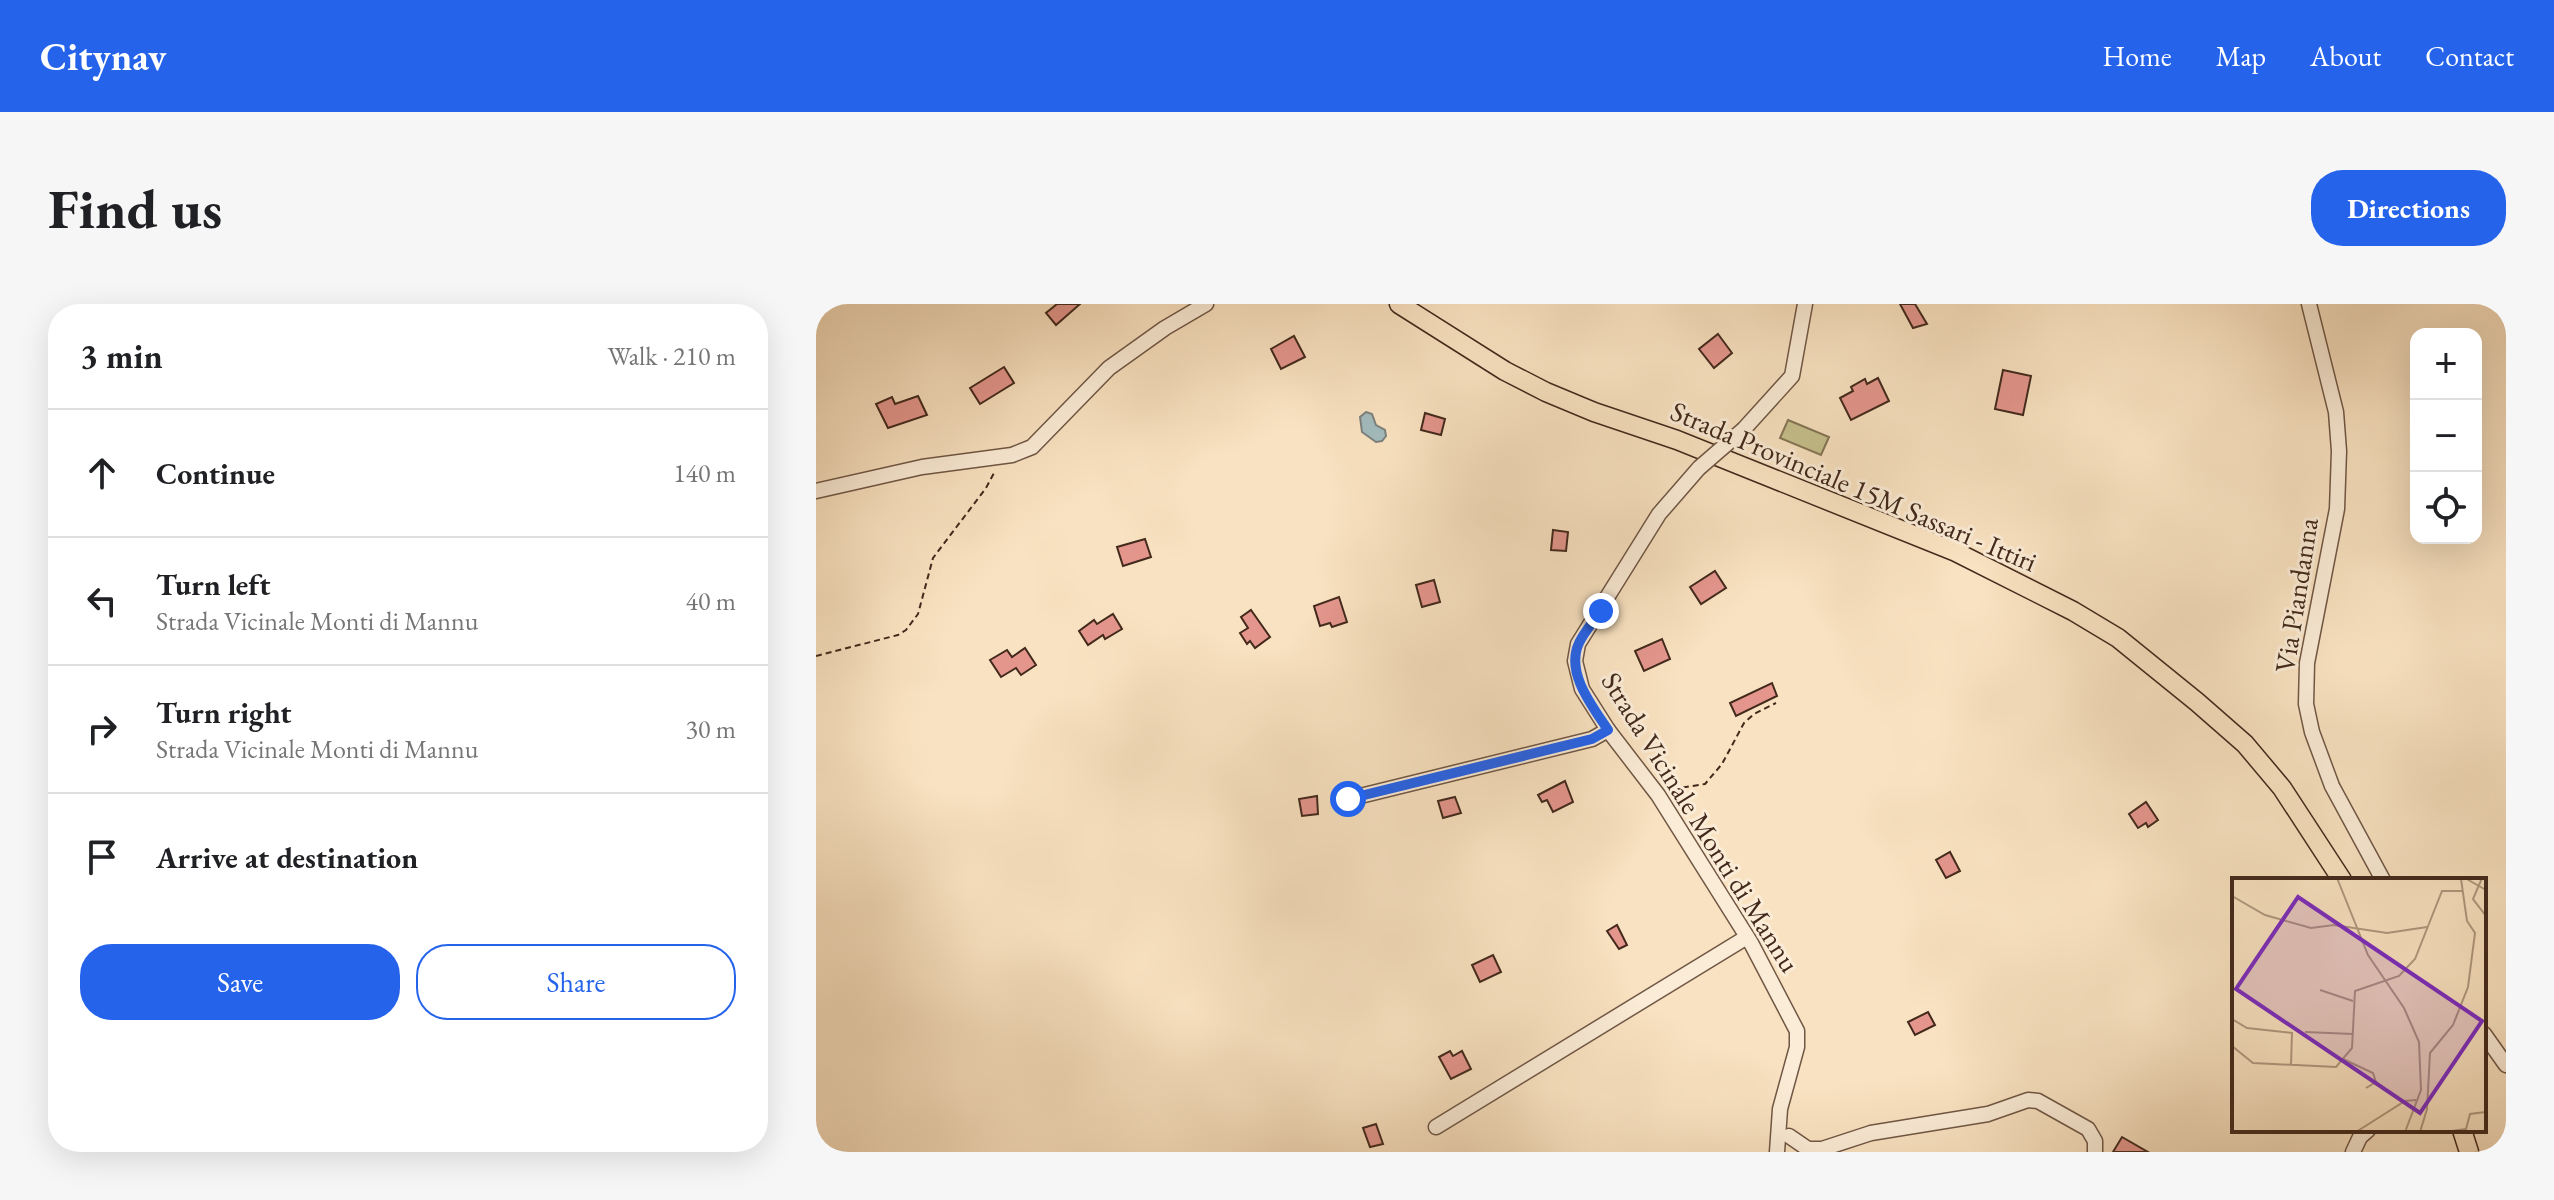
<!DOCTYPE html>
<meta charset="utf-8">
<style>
body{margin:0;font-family:"EB Garamond",serif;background:#f6f6f6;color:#202124}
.controls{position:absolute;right:24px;top:24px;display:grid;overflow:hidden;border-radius:16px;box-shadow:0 8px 32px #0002}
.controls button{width:72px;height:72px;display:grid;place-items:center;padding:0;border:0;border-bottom:2px solid #e0e0e0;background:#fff;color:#202124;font:40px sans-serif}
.stop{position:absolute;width:24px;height:24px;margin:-18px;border:6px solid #2563eb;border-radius:50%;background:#fff}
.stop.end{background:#2563eb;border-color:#fff;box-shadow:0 2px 8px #0008}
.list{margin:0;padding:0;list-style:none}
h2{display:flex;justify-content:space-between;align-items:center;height:104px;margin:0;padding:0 32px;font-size:34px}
h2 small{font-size:26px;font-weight:400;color:#757577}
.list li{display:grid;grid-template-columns:52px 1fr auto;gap:24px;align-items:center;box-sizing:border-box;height:128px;padding:0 32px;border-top:2px solid #e0e0e0}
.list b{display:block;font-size:30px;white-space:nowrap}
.list p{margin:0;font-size:26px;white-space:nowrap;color:#757577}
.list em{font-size:26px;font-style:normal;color:#757577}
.actions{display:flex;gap:16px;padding:24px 32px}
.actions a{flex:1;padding:18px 0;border:2px solid #2563eb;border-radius:32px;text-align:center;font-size:28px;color:#2563eb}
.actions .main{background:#2563eb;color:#fff}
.icon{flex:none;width:44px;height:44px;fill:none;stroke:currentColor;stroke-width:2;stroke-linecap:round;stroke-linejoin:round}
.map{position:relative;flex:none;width:1690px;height:848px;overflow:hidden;border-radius:32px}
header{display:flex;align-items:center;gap:48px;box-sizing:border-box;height:112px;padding:0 40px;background:#2563eb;color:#fff}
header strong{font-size:38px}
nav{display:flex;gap:44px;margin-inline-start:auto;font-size:28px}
.intro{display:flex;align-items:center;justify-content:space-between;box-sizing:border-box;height:192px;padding:0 48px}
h1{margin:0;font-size:56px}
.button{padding:20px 36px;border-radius:32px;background:#2563eb;color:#fff;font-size:28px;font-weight:700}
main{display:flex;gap:48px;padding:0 48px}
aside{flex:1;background:#fff;border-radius:32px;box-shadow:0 8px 32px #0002}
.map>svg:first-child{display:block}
</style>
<header>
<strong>Citynav</strong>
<nav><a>Home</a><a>Map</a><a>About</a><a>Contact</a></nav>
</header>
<div class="intro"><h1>Find us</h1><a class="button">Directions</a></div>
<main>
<aside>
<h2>3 min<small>Walk · 210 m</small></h2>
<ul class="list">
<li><svg class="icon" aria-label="ahead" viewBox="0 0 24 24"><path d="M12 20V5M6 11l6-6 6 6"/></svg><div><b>Continue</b></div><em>140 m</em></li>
<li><svg class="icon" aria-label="left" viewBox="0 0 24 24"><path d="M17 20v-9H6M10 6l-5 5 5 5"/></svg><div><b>Turn left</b><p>Strada Vicinale Monti di Mannu</p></div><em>40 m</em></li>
<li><svg class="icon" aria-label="right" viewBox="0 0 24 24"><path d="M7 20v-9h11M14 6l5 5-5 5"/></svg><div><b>Turn right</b><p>Strada Vicinale Monti di Mannu</p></div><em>30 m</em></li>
<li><svg class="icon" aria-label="arrive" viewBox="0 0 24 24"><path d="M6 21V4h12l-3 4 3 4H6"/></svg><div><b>Arrive at destination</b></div></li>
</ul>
<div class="actions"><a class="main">Save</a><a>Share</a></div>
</aside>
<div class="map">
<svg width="1690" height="848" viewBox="0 0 1690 848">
<rect width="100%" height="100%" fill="#f9e2c1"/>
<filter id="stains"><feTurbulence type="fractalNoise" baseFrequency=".0025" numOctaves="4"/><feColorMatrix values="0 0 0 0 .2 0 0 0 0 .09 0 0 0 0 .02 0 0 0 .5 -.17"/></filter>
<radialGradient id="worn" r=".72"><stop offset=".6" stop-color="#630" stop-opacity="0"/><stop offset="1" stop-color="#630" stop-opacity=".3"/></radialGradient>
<polygon fill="#c5c18e" stroke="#847555" stroke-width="2" points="972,116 1013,133 1005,151 964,134"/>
<polygon fill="#a2bbbd" stroke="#7c817d" stroke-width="2" points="550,108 556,110 560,121 569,126 570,132 566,137 560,138 546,128 544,113"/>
<g fill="#e4968d" stroke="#42291c" stroke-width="2">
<polygon points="241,0 264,0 240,21 230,9"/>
<polygon points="1084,0 1099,0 1111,20 1097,24"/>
<polygon points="902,30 916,49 898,64 883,45"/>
<polygon points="478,32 489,53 465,65 455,45"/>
<polygon points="188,63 198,79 164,100 154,84"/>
<polygon points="1187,66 1215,72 1207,111 1179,105"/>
<polygon points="1062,74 1073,97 1035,116 1024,94 1037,87 1035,83 1049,75 1051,80"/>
<polygon points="102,92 111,111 72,124 60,100 76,93 79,100"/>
<polygon points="609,109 629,115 625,131 605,126"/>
<polygon points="737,226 752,228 750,247 735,246"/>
<polygon points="329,235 335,253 307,262 301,243"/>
<polygon points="899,267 910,284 885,300 874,283"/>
<polygon points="618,276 624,298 606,303 600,281"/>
<polygon points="523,293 531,318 516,323 514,319 504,322 498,302"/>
<polygon points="435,306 454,333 439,344 434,337 431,340 424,329 432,324 425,313"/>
<polygon points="297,310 306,325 289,335 287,331 272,341 263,327 278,316 281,320"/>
<polygon points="846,335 854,355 828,367 819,347"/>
<polygon points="209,344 220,361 205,371 200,364 185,373 174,356 191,346 196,353"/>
<polygon points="956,379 961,392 920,412 914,399"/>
<polygon points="749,477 757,498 737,508 731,496 726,498 722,491"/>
<polygon points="501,492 502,510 486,512 483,495"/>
<polygon points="639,493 645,509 627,514 622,497"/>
<polygon points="1330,498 1342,516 1332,523 1330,519 1322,524 1313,510"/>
<polygon points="1134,548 1144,567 1130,574 1120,556"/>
<polygon points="801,621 811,641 803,645 791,627"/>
<polygon points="677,651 685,668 664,678 656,661"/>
<polygon points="1112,708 1119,721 1099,731 1092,718"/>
<polygon points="634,747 637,752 646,747 655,765 635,775 623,753"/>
<polygon points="560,820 567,840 554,843 547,824"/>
<polygon points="1306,833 1332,848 1297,848"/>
</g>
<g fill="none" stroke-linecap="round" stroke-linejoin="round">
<defs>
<g id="minor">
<polyline points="1493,0 1520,108 1523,147 1521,205 1491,359 1490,400 1496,428 1516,482 1567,576"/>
<polyline points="928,125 976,72 989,0"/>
<polyline points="883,164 843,210 762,340 759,357 766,385 792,426 842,491 935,639 981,727 981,743 964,805 961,848"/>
<polyline points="0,187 106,163 196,151 216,143 293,64 349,24 390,0"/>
<polyline points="532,495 776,435 792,426"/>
<polyline points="1668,730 1690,761"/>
<polyline points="620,823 931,633"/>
<polyline points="973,832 992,845 1006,845 1055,829 1172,810 1212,796 1222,797 1272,825 1279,837 1279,848"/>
<polyline points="1537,848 1544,833 1552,826"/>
</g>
<g id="major">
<polyline points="583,0 689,67 730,88 778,108 861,136 1140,248 1257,307 1302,334 1381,398 1429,440 1466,484 1526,576"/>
<polyline points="1646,826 1653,848"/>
</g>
</defs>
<use href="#minor" stroke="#705745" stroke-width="17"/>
<use href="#major" stroke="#42291c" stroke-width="21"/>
<g stroke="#42291c" stroke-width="2" stroke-dasharray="6 4" stroke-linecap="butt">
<polyline points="0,352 82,331 90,326 102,310 117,254 170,184 178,169"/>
<polyline points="857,485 889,480 906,460 928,419 938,410 960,399"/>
</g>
<use href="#minor" stroke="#fbecd7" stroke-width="14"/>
<use href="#major" stroke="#f9e2c1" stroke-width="18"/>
<defs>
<polyline id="minor-bridge" points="883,164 928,125"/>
</defs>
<use href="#minor-bridge" stroke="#705745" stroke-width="17" stroke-linecap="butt"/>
<use href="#minor-bridge" stroke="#fbecd7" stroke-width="14"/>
</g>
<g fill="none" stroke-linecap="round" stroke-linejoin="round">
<path stroke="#2563eb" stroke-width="10" d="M532,495l244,-60 16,-9c-15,-23 -43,-57 -29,-87 5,-11 15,-22 22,-32"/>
</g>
<g text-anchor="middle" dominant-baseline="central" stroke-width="6" stroke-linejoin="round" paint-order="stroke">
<g font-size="28" fill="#42291c" stroke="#fbecd7">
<text transform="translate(1038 182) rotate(23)">Strada Provinciale 15M Sassari - Ittiri</text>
<text transform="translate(1480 291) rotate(-81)">Via Piandanna</text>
<text transform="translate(885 518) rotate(58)">Strada Vicinale Monti di Mannu</text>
</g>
</g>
<g transform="translate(1416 574)">
<rect width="254" height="254" fill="#f9e2c1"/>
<path fill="none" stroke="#b0987f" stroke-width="2" d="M105,0l31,77 36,53 15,34 2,48 -16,42M233,0l21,12M250,0l-9,21 13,17M0,18l33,19 46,13 23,-3 53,8 40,-6M88,112l33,11M0,141l15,9 45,5 -1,32M73,154l48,2M0,168l21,17 83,4 16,-19 3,-57 44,-15 16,-17 27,-68h20M111,181l30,14 3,9 -10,6M124,254l49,-31 11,-1M188,254l7,-23 3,-56 23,-28 15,-38 7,-54 -8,-12 -6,-42M213,254l21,-3 4,-15 16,-2"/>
<path fill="#7b2cbf" fill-opacity="0.15" stroke="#7b2cbf" stroke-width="4" d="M66,19l184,124 -62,92 -184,-124z"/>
<rect width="254" height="254" fill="none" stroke="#42291c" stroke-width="4"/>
</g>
<rect width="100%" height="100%" filter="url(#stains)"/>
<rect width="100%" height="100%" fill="url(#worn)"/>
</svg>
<div class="controls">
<button>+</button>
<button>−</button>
<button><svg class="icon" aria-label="locate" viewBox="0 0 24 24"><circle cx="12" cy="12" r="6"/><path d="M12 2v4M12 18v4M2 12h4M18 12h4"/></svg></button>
</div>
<div class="stop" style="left:532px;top:495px"></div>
<div class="stop end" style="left:785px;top:307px"></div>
</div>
</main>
